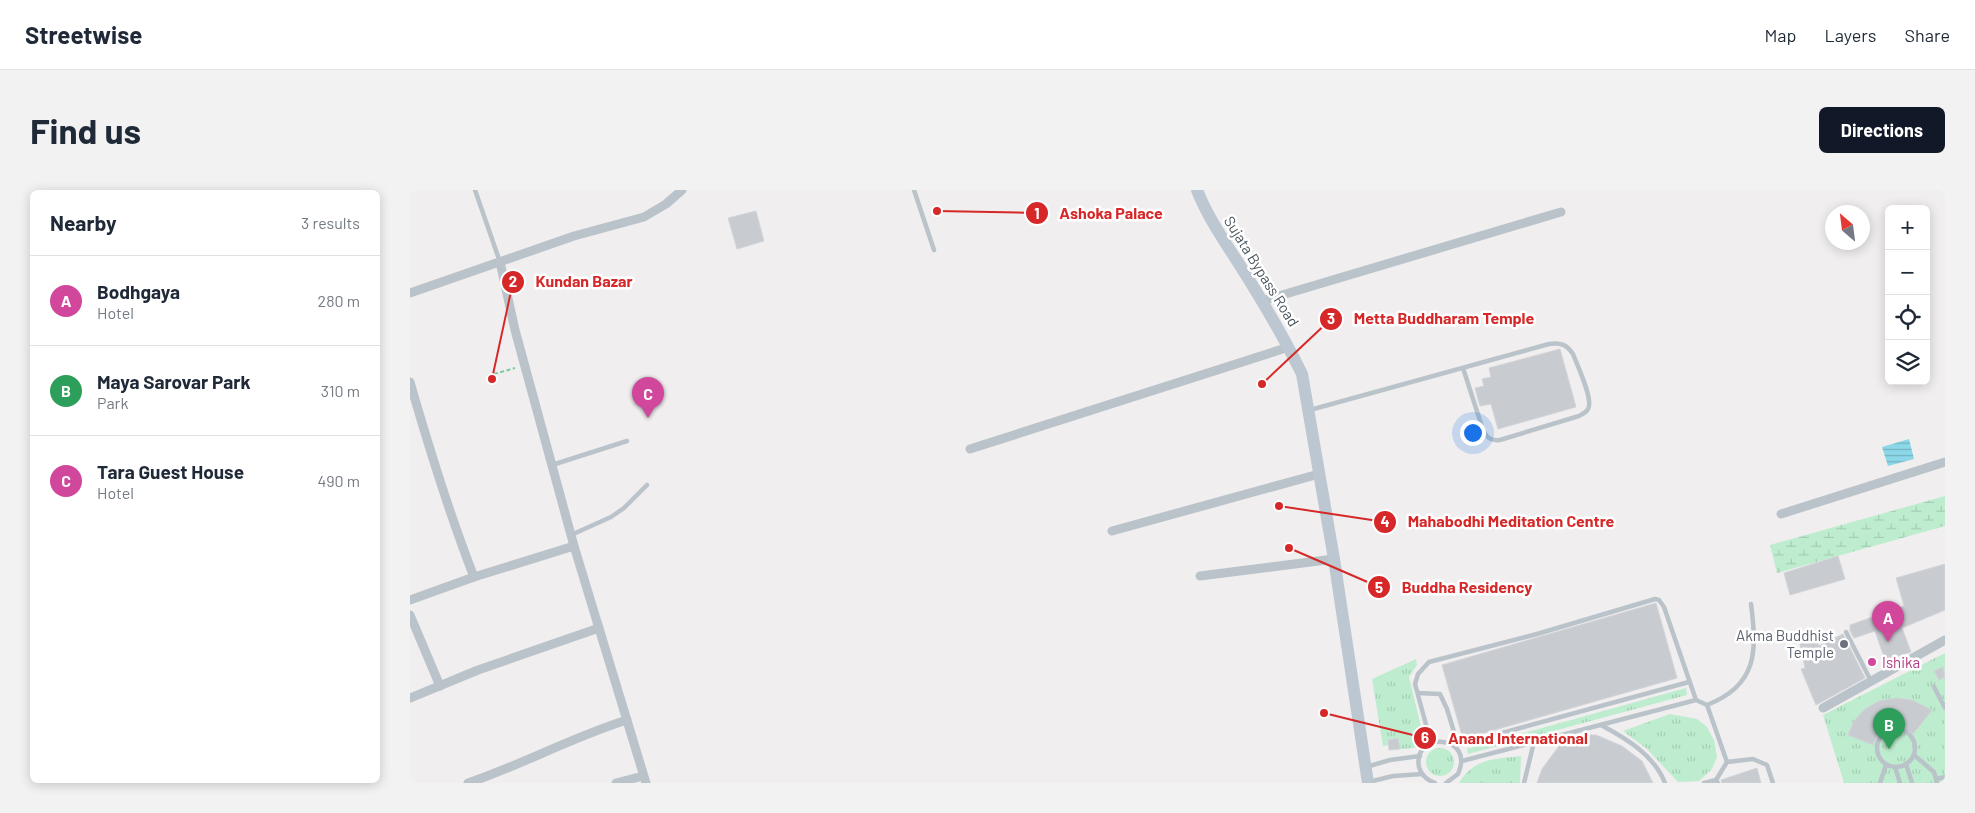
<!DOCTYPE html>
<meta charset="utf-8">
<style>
body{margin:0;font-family:Barlow,sans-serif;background:#f2f2f3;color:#1f2937}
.controls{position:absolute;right:15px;top:15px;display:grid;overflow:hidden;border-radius:8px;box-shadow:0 2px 12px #0003}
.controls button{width:45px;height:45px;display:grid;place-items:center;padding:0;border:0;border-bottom:1px solid #e0e1e3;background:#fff;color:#1f2937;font:25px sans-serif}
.compass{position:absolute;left:1415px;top:15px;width:45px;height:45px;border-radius:50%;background:#fff;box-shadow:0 2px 12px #0003;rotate:332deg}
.you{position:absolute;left:1062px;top:242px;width:18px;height:18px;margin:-12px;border:4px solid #fff;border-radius:50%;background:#1a73e8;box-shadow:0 0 0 8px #1a73e833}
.badge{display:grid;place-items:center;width:32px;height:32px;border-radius:50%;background:#111827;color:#fff;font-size:16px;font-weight:700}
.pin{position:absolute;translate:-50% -41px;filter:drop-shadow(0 1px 2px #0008)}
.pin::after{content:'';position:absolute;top:26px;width:18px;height:15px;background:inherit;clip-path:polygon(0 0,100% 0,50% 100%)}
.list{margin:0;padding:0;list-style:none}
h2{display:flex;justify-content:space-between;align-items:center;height:65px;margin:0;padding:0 20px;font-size:21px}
h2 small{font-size:16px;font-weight:400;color:#747a83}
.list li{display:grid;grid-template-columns:32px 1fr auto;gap:15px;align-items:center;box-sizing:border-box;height:90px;padding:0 20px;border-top:1px solid #e0e1e3}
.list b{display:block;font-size:19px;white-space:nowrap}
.list p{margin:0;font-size:16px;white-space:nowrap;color:#747a83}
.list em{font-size:16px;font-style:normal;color:#747a83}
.icon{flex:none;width:28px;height:28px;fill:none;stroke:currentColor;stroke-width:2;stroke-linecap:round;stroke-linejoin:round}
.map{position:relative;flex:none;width:1535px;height:593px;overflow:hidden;border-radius:8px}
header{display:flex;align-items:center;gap:30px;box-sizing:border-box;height:70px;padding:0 25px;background:#fff;border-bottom:1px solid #e0e1e3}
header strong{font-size:24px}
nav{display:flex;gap:28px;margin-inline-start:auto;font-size:18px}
.intro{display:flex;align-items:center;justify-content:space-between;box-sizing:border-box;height:120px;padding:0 30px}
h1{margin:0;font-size:35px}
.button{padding:12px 22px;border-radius:8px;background:#111827;color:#fff;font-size:18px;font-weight:700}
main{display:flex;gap:30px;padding:0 30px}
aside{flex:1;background:#fff;border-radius:8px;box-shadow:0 2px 12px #0003}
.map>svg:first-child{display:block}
</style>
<header>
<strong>Streetwise</strong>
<nav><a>Map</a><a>Layers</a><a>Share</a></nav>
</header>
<div class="intro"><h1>Find us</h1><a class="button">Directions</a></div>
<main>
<aside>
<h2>Nearby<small>3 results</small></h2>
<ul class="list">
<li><span class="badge" style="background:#d1479c">A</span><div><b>Bodhgaya</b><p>Hotel</p></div><em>280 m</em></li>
<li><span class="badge" style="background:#2e9e5b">B</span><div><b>Maya Sarovar Park</b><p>Park</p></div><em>310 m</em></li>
<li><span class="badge" style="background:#d1479c">C</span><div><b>Tara Guest House</b><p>Hotel</p></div><em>490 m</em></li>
</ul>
</aside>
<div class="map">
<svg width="1535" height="593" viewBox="0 0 1535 593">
<defs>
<pattern id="grass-tufts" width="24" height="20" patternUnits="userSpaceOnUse" patternTransform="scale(1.25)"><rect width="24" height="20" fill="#bdedce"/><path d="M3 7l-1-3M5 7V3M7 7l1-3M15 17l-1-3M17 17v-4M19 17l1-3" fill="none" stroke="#a4cdb3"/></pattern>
<pattern id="wetland-marsh" width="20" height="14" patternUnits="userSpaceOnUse" patternTransform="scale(1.25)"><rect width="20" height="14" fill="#bdedce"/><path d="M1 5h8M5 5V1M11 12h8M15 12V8" fill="none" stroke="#a4cdb3"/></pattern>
<pattern id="water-rules" width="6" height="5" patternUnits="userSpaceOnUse" patternTransform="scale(1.25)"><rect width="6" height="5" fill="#8cd8e8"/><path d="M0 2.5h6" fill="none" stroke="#74b2bf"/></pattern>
</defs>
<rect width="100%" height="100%" fill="#f0eeee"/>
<g fill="url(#grass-tufts)">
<polygon points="1535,463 1535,593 1434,593 1413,525"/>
<polygon points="1006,469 1007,475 999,487 1014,549 1004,558 990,559 988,548 979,555 973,556 962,489"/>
<polygon points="1276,498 1277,505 1058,564 1057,559"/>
<polygon points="1260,524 1287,529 1297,537 1304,550 1307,567 1302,579 1289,591 1268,592 1237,559 1213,541"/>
<circle cx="1030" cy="572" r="14"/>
<path d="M1111,566l-1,27h-61c15,-25 36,-24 62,-27z"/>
</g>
<polygon fill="url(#wetland-marsh)" points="1535,306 1535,336 1367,383 1360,355"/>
<polygon fill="url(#water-rules)" points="1499,249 1504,269 1478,276 1472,257"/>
<g fill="#c8cbd0" stroke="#d2d4d9">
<polygon points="346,21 354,51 327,59 318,28"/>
<polygon points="1150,159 1166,217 1088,239 1081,214 1070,216 1065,198 1074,196 1072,189 1081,187 1079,178"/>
<polygon points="1428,366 1435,389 1380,405 1374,383"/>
<polygon points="1535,374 1535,420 1492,438 1501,462 1475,470 1465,441 1444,448 1440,441 1440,435 1494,416 1486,388"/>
<polygon points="1246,413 1267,488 1053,549 1032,475"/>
<polygon points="1433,444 1455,488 1406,515 1391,479 1395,478 1390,454 1407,450 1409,456"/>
<polygon points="1533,477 1535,487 1529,490 1524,481"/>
<polygon points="1487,508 1502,510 1522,520 1503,544 1491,536 1480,536 1467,545 1463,555 1438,545 1444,531 1455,519 1469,511"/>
<polygon points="1169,545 1186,545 1212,556 1232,571 1243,593 1127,593 1132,579 1152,552"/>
<polygon points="988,548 990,559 979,560 978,550"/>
<polygon points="1347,578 1351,593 1312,593 1311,590"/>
</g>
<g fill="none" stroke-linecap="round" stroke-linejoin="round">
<polyline stroke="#77c99e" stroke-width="2" stroke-dasharray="4 2.5" stroke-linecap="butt" points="84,184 105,178"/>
<g stroke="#bac3ca" stroke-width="4.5">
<polyline points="65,0 90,72"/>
<polyline points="504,0 524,60"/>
<path d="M900,220l239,-66c12,-2 18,1 24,10 4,11 21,46 15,55 -2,4 -6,5 -9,7l-79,24c-9,1 -13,-2 -17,-10l-20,-62"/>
<polyline points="142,275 217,251"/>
<polyline points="161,345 201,327 214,318 237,295"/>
<polyline points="1436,442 1461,491"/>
<polyline points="1524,497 1535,518"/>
<polyline points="1008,503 1030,504 1037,519 1048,555"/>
<path d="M1297,515c51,-20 50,-54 44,-101"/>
<path d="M1191,535c26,14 53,30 64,58"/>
<circle cx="1486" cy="558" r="19"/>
<polyline points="1021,553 1005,494 1008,484 1019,472 1127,444 1245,409 1249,410 1254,417 1286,510 1297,515 1317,572 1343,569 1357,575 1363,593"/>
<polyline points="1044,556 1279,492"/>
<polyline points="1504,565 1524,582 1527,593"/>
<polyline points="1052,571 1286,510"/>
<polyline points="1496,574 1502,593"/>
<polyline points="956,577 980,570 1010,566"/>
<polyline points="1485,577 1490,593"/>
<polyline points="1526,589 1535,587"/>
<polyline points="959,592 983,586 1012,584"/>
<path d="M1025,593c-8,-3 -14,-8 -16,-16 -7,-36 57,-33 39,7l-12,9"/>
<polyline points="1114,593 1124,552"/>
<polyline points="1294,593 1306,590"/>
<polyline points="1308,593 1306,590 1317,572"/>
<polyline points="1470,593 1476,575"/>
</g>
<g stroke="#bac3ca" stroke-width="9">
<polyline points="90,72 105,140 164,356 236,593"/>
<polyline points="0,103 164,46 234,27 256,14 272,0"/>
<polyline points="852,111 1151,22"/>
<path d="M0,192c19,66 39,131 64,195"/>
<polyline points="560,259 879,157"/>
<polyline points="1371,324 1535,272"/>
<polyline points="702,341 909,284"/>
<polyline points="790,386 924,369"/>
<polyline points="0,410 64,387 164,356"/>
<polyline points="0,425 30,496"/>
<polyline points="0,508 68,480 189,438"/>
<polyline points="1413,518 1535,450"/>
<path d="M58,593c54,-18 104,-46 159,-63"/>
<polyline points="206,593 233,586"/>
</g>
<path stroke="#bcc7d1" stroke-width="12" d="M787,0c11,28 28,52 44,77 22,35 43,70 61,107l32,185 34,224"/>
</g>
<circle fill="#6b7280" stroke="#fff" stroke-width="2" cx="1434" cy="454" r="5"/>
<circle fill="#d1479c" stroke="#fff" stroke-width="2" cx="1462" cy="472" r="5"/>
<g text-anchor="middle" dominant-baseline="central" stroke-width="5" stroke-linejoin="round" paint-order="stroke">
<g font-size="15" fill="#47525a" stroke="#fff">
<text transform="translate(852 81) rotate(58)">Sujata Bypass Road</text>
</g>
<g font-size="15" fill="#5b616d" stroke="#fff" text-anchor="end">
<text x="1424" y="445">Akma Buddhist<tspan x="1424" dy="17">Temple</tspan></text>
</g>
<g font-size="15" fill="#b23c85" stroke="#fff" text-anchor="start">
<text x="1472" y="472">Ishika</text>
</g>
</g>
<path fill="none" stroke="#d62828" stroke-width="2" d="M527 21L627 23M82 189L103 92M852 194L921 129M869 316L975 332M879 358L969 397M914 523L1015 548"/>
<g fill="#d62828" stroke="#fff" stroke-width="2">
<circle cx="527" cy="21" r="5"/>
<circle cx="82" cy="189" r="5"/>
<circle cx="852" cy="194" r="5"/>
<circle cx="869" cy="316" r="5"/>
<circle cx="879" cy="358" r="5"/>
<circle cx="914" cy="523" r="5"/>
<circle cx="627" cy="23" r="12"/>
<circle cx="103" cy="92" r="12"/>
<circle cx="921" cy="129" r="12"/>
<circle cx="975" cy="332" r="12"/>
<circle cx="969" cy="397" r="12"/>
<circle cx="1015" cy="548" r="12"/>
</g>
<g font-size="15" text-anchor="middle" font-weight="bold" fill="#fff">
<text x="627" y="29">1</text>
<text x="103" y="97">2</text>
<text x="921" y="134">3</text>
<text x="975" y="337">4</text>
<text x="969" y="403">5</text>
<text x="1015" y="553">6</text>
</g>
<g font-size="16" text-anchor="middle" font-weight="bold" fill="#d62828" stroke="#fff" stroke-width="5" stroke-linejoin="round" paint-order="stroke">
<text x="701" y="29">Ashoka Palace</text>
<text x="174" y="97">Kundan Bazar</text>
<text x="1034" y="134">Metta Buddharam Temple</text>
<text x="1101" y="337">Mahabodhi Meditation Centre</text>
<text x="1057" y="403">Buddha Residency</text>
<text x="1108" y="554">Anand International</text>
</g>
</svg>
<div class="controls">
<button>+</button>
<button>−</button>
<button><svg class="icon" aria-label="locate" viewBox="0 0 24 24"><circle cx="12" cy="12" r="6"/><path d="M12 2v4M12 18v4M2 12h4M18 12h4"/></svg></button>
<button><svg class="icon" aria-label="layers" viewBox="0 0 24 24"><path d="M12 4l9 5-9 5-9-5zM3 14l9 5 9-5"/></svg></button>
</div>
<svg class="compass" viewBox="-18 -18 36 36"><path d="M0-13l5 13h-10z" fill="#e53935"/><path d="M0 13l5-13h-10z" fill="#747a83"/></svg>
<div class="you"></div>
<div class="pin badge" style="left:1478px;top:452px;background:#d1479c">A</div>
<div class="pin badge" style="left:1479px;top:559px;background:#2e9e5b">B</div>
<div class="pin badge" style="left:238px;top:228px;background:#d1479c">C</div>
</div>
</main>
